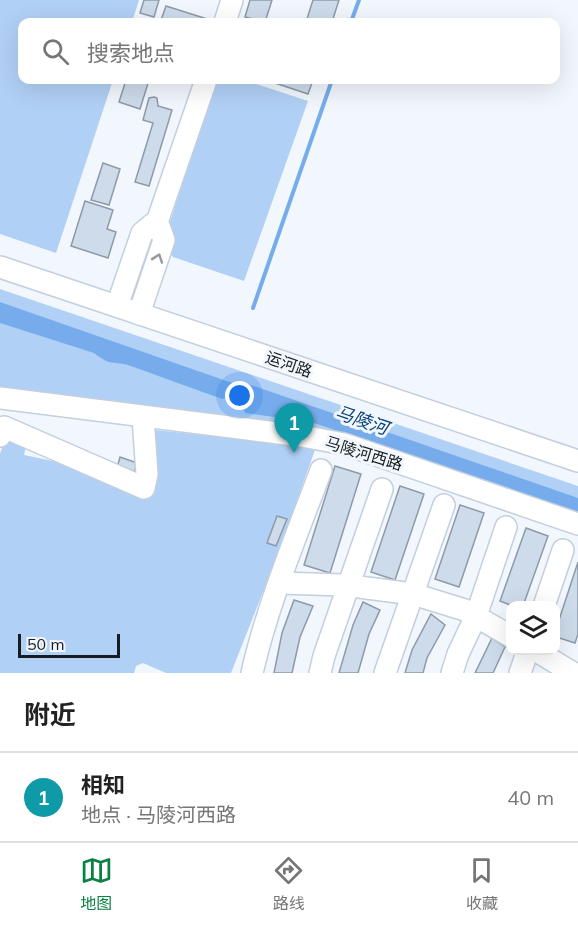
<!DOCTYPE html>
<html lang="zh">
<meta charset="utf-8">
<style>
body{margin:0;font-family:Mulish,"Noto Sans SC",sans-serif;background:#f6f6f6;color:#222}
.controls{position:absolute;right:18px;bottom:18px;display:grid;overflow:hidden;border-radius:12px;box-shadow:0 6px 24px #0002}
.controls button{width:54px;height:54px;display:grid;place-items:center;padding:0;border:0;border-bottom:2px solid #e0e0e0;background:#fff;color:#222;font:30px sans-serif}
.scale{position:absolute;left:18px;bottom:15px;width:102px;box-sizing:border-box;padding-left:6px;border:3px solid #181d22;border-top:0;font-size:16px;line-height:21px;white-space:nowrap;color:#181d22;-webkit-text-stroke:4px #f1f7fd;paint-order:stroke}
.you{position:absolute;left:240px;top:396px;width:21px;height:21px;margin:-15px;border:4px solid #fff;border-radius:50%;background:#1a73e8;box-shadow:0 0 0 9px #1a73e833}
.badge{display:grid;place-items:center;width:39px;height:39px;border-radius:50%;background:#0b8043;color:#fff;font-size:20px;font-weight:700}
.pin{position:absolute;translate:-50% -50px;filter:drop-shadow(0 2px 3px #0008)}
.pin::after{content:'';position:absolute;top:32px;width:21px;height:18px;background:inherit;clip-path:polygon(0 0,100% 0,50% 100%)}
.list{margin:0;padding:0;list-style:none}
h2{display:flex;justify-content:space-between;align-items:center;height:78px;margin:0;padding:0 24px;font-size:26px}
h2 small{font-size:20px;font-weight:400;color:#767676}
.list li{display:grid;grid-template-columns:39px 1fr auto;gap:18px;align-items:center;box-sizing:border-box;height:90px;padding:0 24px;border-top:2px solid #e0e0e0}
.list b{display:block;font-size:22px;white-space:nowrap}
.list p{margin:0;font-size:20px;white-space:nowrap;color:#767676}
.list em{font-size:20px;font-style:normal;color:#767676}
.icon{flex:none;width:33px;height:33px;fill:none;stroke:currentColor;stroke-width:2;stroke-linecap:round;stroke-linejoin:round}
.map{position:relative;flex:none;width:578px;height:673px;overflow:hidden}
.search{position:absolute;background:#fff;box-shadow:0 6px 24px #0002;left:18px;right:18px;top:18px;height:66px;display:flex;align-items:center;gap:15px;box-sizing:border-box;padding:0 21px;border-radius:12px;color:#767676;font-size:22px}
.sheet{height:168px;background:#fff}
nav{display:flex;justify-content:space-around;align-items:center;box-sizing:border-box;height:84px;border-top:2px solid #e0e0e0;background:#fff;font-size:16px;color:#767676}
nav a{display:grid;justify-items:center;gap:3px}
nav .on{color:#0b8043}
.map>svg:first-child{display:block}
</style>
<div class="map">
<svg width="578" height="673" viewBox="0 0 578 673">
<rect width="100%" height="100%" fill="#f1f7fd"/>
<g fill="#b1d0f6">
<polygon points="0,0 139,0 132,22 22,22 22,80 113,80 56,253 0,234"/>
<polygon points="216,80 244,80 308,101 244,281 173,257 170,253 173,231 169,225"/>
<polygon points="0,289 578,486 578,519 308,427 0,391"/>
<polygon points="146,429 316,447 274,564 231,673 166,673 143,663 136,666 134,673 0,673 0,454 6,436 26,446 24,455 53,461 55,457 143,491"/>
</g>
<path fill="#77acec" d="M0,302l238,83 7,-2 333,115v14l-267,-90 -66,-9 -5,-14 -8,-4 -10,4 -94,-34c-18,-4 -17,1 -34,-12l-94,-30z"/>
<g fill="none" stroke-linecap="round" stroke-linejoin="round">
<g stroke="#77acec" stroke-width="4">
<polyline points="351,22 359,0"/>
<polyline points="253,308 332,80"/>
</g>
</g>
<g fill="#cedbea" stroke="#8e9aa9" stroke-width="1.5">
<polygon points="144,0 159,0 154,17 140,13"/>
<polygon points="250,0 272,0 265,22 245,17"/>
<polygon points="313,0 339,0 332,22 306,22"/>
<polygon points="166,6 207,19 205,22 167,22 161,20"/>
<polygon points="126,80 149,80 140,109 119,102"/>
<polygon points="266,80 313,80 308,94"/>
<polygon points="154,97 157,98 158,106 172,110 149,186 135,182 153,123 143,120 149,98"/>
<polygon points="103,163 120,169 109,205 91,200"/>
<polygon points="85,201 113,210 107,229 116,232 108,258 71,246"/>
<polygon points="120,457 137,463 134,474 117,468"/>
<polygon points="335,466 361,474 330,573 304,565"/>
<polygon points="400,486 424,494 395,580 371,572"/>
<polygon points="460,505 484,513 459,587 435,579"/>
<polygon points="277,516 287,519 276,546 267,543"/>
<polygon points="526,528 548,536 523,606 513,606 500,601"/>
<polygon points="578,562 578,634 575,643 556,637 556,629"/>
<polygon points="294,600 313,606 300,637 292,673 274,673 282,633"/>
<polygon points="363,602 380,610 369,634 358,673 339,673 353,625"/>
<polygon points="431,614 445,625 427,658 423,673 405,673 412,650"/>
<polygon points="492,638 505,647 493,673 475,673"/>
</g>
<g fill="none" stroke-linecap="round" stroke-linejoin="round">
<defs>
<g id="minor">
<polyline points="225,22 232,0"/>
<polyline points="156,225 206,80"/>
<polyline points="0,267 578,461"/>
<polyline points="117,306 142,233 153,224 159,226 164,240 139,314"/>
<polyline points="0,398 302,436 344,444 578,524"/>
<polyline points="0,436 4,427 144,488 147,474 143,417"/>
<polyline points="279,583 344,585 413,594 465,610 510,636"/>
<polyline points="544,606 563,550"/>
<polyline points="535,650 573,673"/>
<path d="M252,673c16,-70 44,-136 69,-203"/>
<polyline points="320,673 324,656 382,489"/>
<polyline points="385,673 444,505"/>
<polyline points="452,673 458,654 476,616 506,527"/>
<polyline points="520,673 528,650"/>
</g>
</defs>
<use href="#minor" stroke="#c3cfde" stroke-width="24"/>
<use href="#minor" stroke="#fff" stroke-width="21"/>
</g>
<defs><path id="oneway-chevron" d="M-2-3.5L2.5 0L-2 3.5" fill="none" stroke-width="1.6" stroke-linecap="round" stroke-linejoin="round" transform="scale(1.5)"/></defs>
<use stroke="#97999c" href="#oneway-chevron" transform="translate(158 258) rotate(-71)"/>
<g text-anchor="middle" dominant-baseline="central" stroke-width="6" stroke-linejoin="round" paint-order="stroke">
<g font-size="16" fill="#181d22" stroke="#f1f7fd">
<text transform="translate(289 364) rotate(19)">运河路</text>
<text transform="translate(364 453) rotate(17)">马陵河西路</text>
</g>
<g font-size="18" font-style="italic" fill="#0a417b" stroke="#f1f7fd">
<text transform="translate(362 420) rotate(19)">马陵河</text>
</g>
</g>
</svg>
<div class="controls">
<button><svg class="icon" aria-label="layers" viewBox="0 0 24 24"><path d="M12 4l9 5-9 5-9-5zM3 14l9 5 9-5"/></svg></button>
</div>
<div class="scale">50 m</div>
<div class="you"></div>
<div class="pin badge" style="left:294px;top:453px;background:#0f9aa8">1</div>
<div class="search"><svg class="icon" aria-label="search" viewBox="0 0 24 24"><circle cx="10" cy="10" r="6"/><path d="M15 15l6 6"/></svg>搜索地点</div>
</div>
<section class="sheet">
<h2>附近<small></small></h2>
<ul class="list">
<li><span class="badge" style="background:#0f9aa8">1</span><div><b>相知</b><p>地点 · 马陵河西路</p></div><em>40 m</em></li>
</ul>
</section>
<nav>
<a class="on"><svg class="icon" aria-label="map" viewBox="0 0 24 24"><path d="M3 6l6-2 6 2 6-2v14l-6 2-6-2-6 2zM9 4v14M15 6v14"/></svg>地图</a>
<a><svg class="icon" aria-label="directions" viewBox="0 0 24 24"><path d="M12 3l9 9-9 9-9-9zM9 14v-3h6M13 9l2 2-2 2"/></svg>路线</a>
<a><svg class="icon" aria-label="saved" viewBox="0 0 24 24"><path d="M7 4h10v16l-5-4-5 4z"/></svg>收藏</a>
</nav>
